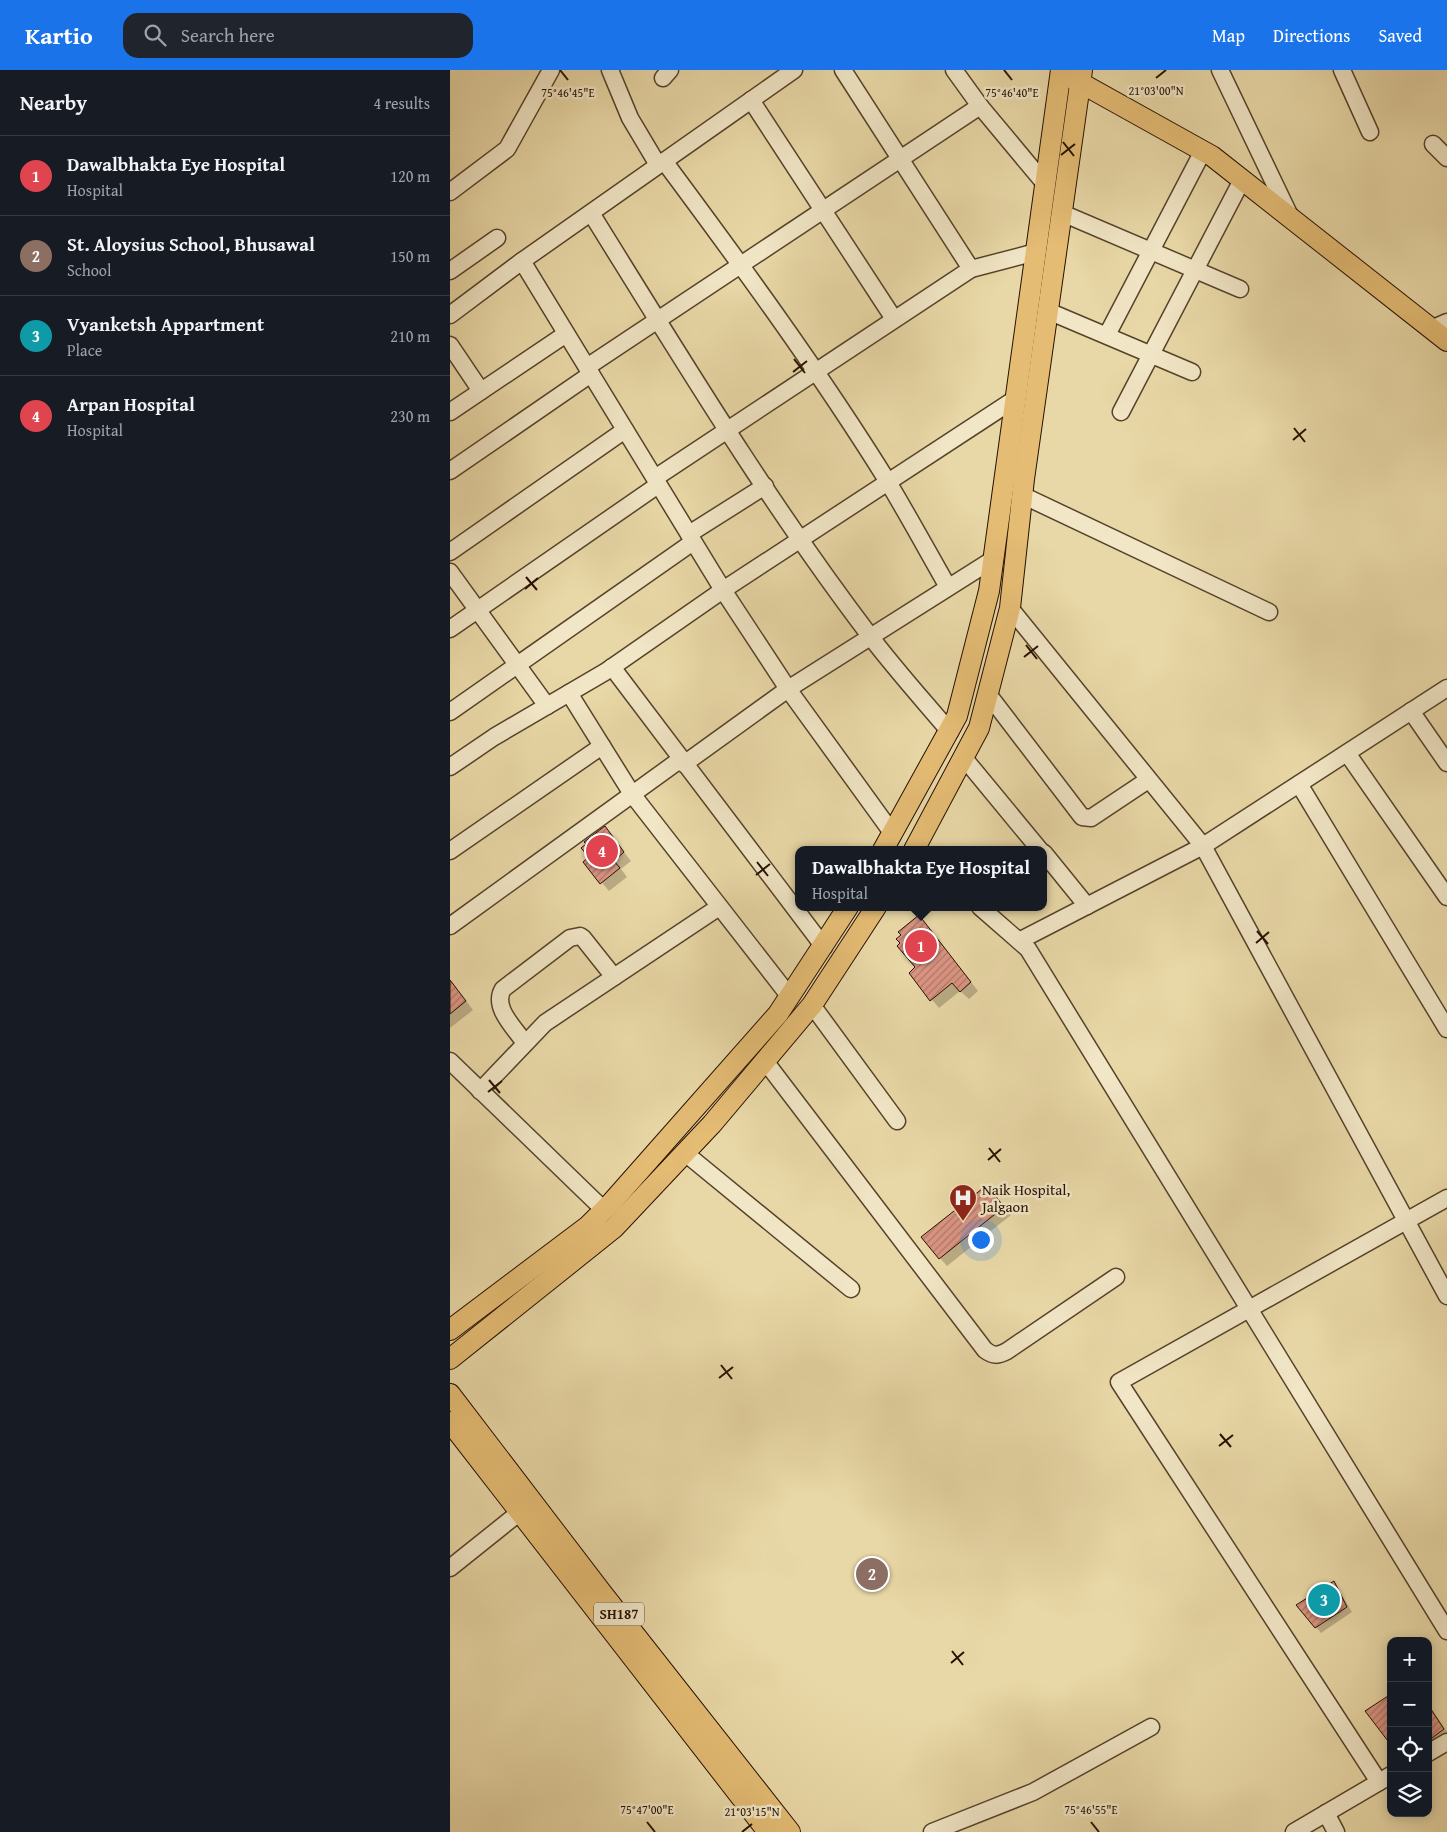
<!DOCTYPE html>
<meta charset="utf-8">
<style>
body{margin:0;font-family:"Gentium Book Plus",serif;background:#20242c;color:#f1f3f6}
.controls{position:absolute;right:15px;bottom:15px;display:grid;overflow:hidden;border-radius:10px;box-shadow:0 2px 12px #0003}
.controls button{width:45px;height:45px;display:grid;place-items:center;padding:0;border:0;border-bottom:1px solid #363941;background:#171b24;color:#f1f3f6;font:25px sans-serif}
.you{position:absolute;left:530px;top:1169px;width:18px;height:18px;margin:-12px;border:4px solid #fff;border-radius:50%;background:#1a73e8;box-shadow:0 0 0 8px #1a73e833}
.badge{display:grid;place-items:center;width:32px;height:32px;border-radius:50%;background:#1a73e8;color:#fff;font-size:16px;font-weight:700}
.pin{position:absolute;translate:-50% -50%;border:2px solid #fff;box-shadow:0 1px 5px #0006}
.popup{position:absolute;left:345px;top:776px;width:252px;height:65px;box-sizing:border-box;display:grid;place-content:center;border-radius:10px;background:#171b24;filter:drop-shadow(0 1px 4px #0005);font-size:16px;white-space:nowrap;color:#9ea1a6}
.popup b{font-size:19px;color:#f1f3f6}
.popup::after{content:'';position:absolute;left:50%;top:100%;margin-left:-10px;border:10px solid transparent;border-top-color:#171b24}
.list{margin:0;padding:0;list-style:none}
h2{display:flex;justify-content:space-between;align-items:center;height:65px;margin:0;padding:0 20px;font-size:21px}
h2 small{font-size:16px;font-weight:400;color:#9ea1a6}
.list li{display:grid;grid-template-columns:32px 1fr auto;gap:15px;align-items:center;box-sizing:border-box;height:80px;padding:0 20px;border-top:1px solid #363941}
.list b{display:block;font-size:19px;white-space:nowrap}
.list p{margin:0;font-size:16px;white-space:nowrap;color:#9ea1a6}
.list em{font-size:16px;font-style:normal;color:#9ea1a6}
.icon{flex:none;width:28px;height:28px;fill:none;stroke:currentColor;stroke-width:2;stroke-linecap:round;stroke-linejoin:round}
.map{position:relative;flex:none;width:997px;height:1762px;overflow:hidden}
header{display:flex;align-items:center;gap:30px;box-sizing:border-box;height:70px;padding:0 25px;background:#1a73e8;color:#fff}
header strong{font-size:24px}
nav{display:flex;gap:28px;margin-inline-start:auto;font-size:18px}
.search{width:350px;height:45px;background:#20242c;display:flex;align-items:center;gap:12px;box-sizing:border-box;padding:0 18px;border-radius:15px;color:#9ea1a6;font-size:19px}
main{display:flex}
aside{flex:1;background:#171b24}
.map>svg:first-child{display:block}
</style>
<header>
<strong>Kartio</strong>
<div class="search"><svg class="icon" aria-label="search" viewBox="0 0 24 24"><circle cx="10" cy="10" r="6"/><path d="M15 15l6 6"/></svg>Search here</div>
<nav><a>Map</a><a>Directions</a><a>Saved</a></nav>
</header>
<main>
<aside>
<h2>Nearby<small>4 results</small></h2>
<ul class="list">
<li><span class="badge" style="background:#e0444e">1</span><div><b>Dawalbhakta Eye Hospital</b><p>Hospital</p></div><em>120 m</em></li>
<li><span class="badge" style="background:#8d6e63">2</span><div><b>St. Aloysius School, Bhusawal</b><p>School</p></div><em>150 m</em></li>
<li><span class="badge" style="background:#0f9aa8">3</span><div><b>Vyanketsh Appartment</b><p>Place</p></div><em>210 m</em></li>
<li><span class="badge" style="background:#e0444e">4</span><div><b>Arpan Hospital</b><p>Hospital</p></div><em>230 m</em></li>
</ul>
</aside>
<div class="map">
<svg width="997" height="1762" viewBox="0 0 997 1762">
<defs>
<pattern id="building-hatch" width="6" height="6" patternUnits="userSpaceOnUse" patternTransform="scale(1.25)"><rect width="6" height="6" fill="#db9583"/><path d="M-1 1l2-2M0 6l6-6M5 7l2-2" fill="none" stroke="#b17869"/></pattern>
</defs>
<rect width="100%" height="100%" fill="#e9d8a7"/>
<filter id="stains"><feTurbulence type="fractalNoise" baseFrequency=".004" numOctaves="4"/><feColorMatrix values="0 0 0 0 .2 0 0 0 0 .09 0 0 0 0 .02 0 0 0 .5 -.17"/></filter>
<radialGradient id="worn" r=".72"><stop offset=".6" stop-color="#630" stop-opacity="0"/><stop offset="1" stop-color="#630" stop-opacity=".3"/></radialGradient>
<g fill="#0003">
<polygon points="155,758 181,791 171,799 177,807 159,821 135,792 141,787"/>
<polygon points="477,855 528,921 519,929 510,921 489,938 460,903 467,898"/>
<polygon points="0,909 23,940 0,958"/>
<polygon points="537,1117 561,1145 497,1196 490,1188"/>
<polygon points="884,1512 902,1542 871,1563 848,1535"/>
<polygon points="978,1633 997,1662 997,1672 978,1683"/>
</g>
<g fill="url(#building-hatch)" stroke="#251000">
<polygon points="155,756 174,782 164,791 170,798 150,814 133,792 139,787 131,778 136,774 134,772"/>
<polygon points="469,845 521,912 510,922 502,913 480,931 459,903 465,897 447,876 450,873 446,869 451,865 448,862"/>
<polygon points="0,910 16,931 0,944"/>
<polygon points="537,1115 554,1137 489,1189 471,1167"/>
<polygon points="884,1511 897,1537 865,1558 846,1535"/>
<polygon points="941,1624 941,1675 915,1641"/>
<polygon points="978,1635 994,1659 978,1671"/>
</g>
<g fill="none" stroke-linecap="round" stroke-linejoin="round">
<defs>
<g id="minor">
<polyline points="160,0 180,48 208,95"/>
<polyline points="344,0 72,191 273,520 338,619 443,764"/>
<polyline points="393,0 521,199"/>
<polyline points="504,0 530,36 595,114"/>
<polyline points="770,0 840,146"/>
<polyline points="892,0 920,62"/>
<polyline points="213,8 220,0"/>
<polyline points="301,30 444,249"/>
<polyline points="983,74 997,88"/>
<path d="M214,91c78,105 155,210 224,321 21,35 40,70 60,105"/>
<polyline points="0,122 57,79 101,0"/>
<path d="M141,143c89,143 177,289 279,423 25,33 53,64 80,96"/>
<polyline points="612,143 790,219"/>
<polyline points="0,201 47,168"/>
<polyline points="598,241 742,302"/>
<polyline points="0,245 72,191"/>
<polyline points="981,259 997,252"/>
<polyline points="657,265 753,81"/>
<polyline points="0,275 31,321"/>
<polyline points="137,297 530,36"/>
<polyline points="0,342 116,264"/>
<polyline points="671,342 792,110"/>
<polyline points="0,401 141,304"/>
<polyline points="205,408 521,199 586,182"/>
<polyline points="572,425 819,542"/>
<polyline points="239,464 315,416"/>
<polyline points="0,482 175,360"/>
<polyline points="0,502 97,636"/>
<polyline points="560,538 753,776 997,1226"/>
<polyline points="0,559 208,415"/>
<polyline points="162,597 374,877"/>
<polyline points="119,623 182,724 340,927"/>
<polyline points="538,624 632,747 641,748 698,710"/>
<polyline points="961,641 997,693"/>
<polyline points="0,642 243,472"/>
<polyline points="897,683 997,827"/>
<polyline points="514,688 590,780"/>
<polyline points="234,694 338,619 542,490"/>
<polyline points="0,697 44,667 155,602 273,520 565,329"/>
<polyline points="849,714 997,959"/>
<polyline points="0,781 152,676"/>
<polyline points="594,783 637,836"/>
<polyline points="530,837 578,879 997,1561"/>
<polyline points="0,856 231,689"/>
<polyline points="569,871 753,776 997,618"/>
<polyline points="362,935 447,1051"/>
<path d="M74,972c-10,-15 -32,-35 -21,-53l67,-51 10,-2 3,2 31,39"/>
<polyline points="0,991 154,1140"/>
<path d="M315,991l220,289c8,6 13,6 22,1l109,-74"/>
<polyline points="30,1021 95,953 269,837"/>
<polyline points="235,1083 401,1219"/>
<polyline points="0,1498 70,1442"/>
<polyline points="978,1683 997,1672"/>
<polyline points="929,1712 669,1312 997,1128"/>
<polyline points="876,1743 886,1762"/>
<polyline points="482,1762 583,1722 701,1657"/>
<polyline points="844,1762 941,1705"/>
</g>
<g id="major">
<polyline points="620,7 762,86 997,271"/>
<polyline points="433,780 507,646 539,521 611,0"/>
<polyline points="464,780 529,658 560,538 574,409 632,0"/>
<polyline points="0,1260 138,1156 161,1133 328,944 398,837"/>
<polyline points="0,1289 164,1158 262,1054 362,935 426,837"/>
<polyline points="0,1324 152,1523 340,1762"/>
<polyline points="0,1352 318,1762"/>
</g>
</defs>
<use href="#minor" stroke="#56422a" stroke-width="19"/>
<use href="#major" stroke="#251000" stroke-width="22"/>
<use href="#minor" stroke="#f1e6c6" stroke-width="16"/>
<use href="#major" stroke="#e4bc74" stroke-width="20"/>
</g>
<path fill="none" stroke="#251000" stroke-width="2" d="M110,0l8,10M554,0l8,10M706,8l10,-8M613,72l11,14M611,85l14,-11M344,289l11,14M343,302l14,-11M844,358l11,14M843,370l13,-11M76,507l11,13M75,519l13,-11M576,575l11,14M574,587l14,-11M307,792l11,14M306,805l14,-11M807,861l11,13M806,873l13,-11M39,1010l11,13M38,1022l14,-11M539,1078l11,14M538,1090l13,-11M271,1295l11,14M269,1308l14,-11M770,1364l11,13M769,1376l14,-11M502,1581l11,14M501,1593l13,-11M197,1752l8,10M641,1752l8,10M292,1762l10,-8"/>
<defs>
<symbol id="hospital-pin" viewBox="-11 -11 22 30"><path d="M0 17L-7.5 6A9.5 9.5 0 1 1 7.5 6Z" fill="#8f2418" stroke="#f1e6c6"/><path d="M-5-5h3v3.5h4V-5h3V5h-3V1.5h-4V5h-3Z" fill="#fff"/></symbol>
</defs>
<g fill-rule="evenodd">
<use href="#hospital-pin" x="497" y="1112" width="32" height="43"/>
</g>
<g text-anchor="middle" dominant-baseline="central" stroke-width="5" stroke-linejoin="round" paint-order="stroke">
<rect fill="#f1e6c6" stroke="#62503b" stroke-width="1" x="144" y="1532.5" width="50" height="23" rx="4"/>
<g font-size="14" font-weight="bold" fill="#251000">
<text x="169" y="1544">SH187</text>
</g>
<g font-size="15" fill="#251000" stroke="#f1e6c6" text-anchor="start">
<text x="532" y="1119">Naik Hospital,<tspan x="532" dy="17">Jalgaon</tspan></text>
</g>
</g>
<g font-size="12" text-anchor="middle" fill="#251000" stroke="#f1e6c6" stroke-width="5" stroke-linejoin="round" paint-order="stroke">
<text x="706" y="25">21°03'00"N</text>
<text x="118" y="27">75°46'45"E</text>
<text x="562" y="27">75°46'40"E</text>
<text x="197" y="1744">75°47'00"E</text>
<text x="641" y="1744">75°46'55"E</text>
<text x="302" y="1746">21°03'15"N</text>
</g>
<rect width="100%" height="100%" filter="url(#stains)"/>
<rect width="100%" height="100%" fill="url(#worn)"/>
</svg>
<div class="controls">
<button>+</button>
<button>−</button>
<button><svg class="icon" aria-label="locate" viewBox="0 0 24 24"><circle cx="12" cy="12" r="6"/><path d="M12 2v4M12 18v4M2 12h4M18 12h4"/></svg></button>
<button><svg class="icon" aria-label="layers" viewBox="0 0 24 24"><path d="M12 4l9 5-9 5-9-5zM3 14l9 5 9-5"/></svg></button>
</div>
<div class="you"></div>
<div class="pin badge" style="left:471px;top:876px;background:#e0444e">1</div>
<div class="popup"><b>Dawalbhakta Eye Hospital</b>Hospital</div>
<div class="pin badge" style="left:422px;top:1504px;background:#8d6e63">2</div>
<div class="pin badge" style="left:874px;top:1530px;background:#0f9aa8">3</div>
<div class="pin badge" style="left:152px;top:781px;background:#e0444e">4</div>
</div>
</main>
